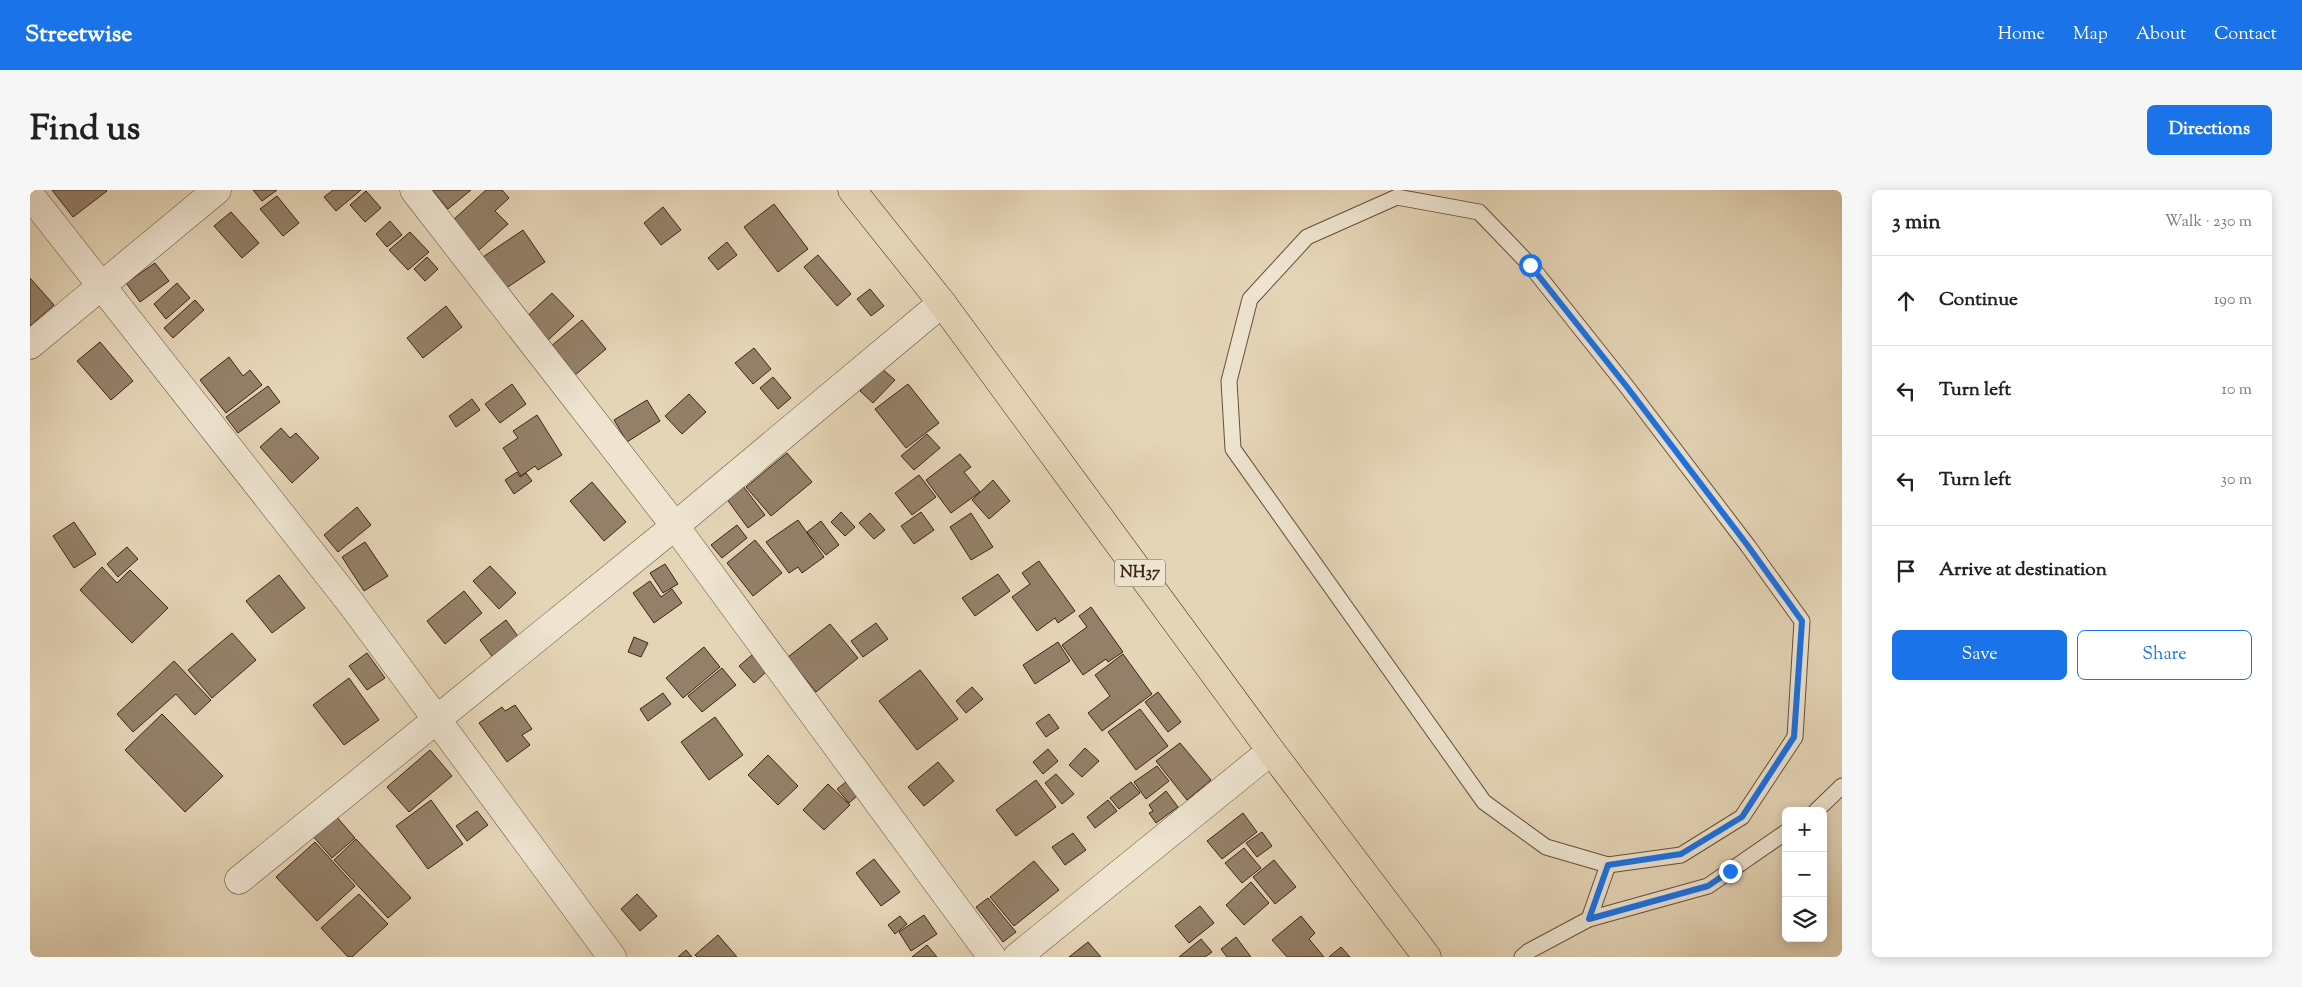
<!DOCTYPE html>
<meta charset="utf-8">
<style>
body{margin:0;font-family:"Sorts Mill Goudy",serif;background:#f6f6f6;color:#222}
.controls{position:absolute;right:15px;bottom:15px;display:grid;overflow:hidden;border-radius:8px;box-shadow:0 2px 12px #0003}
.controls button{width:45px;height:45px;display:grid;place-items:center;padding:0;border:0;border-bottom:1px solid #e0e0e0;background:#fff;color:#222;font:25px sans-serif}
.stop{position:absolute;width:15px;height:15px;margin:-11px;border:4px solid #1a73e8;border-radius:50%;background:#fff}
.stop.end{background:#1a73e8;border-color:#fff;box-shadow:0 1px 5px #0008}
.list{margin:0;padding:0;list-style:none}
h2{display:flex;justify-content:space-between;align-items:center;height:65px;margin:0;padding:0 20px;font-size:21px}
h2 small{font-size:16px;font-weight:400;color:#767676}
.list li{display:grid;grid-template-columns:32px 1fr auto;gap:15px;align-items:center;box-sizing:border-box;height:90px;padding:0 20px;border-top:1px solid #e0e0e0}
.list b{display:block;font-size:19px;white-space:nowrap}
.list em{font-size:16px;font-style:normal;color:#767676}
.actions{display:flex;gap:10px;padding:15px 20px}
.actions a{flex:1;padding:11px 0;border:1px solid #1a73e8;border-radius:8px;text-align:center;font-size:18px;color:#1a73e8}
.actions .main{background:#1a73e8;color:#fff}
.icon{flex:none;width:28px;height:28px;fill:none;stroke:currentColor;stroke-width:2;stroke-linecap:round;stroke-linejoin:round}
.map{position:relative;flex:none;width:1812px;height:767px;overflow:hidden;border-radius:8px}
header{display:flex;align-items:center;gap:30px;box-sizing:border-box;height:70px;padding:0 25px;background:#1a73e8;color:#fff}
header strong{font-size:24px}
nav{display:flex;gap:28px;margin-inline-start:auto;font-size:18px}
.intro{display:flex;align-items:center;justify-content:space-between;box-sizing:border-box;height:120px;padding:0 30px}
h1{margin:0;font-size:35px}
.button{padding:12px 22px;border-radius:8px;background:#1a73e8;color:#fff;font-size:18px;font-weight:700}
main{display:flex;gap:30px;padding:0 30px}
aside{flex:1;background:#fff;border-radius:8px;box-shadow:0 2px 12px #0003}
.map>svg:first-child{display:block}
</style>
<header>
<strong>Streetwise</strong>
<nav><a>Home</a><a>Map</a><a>About</a><a>Contact</a></nav>
</header>
<div class="intro"><h1>Find us</h1><a class="button">Directions</a></div>
<main>
<div class="map">
<svg width="1812" height="767" viewBox="0 0 1812 767">
<rect width="100%" height="100%" fill="#e5d5b7"/>
<filter id="stains"><feTurbulence type="fractalNoise" baseFrequency=".004" numOctaves="4"/><feColorMatrix values="0 0 0 0 .2 0 0 0 0 .09 0 0 0 0 .02 0 0 0 .5 -.17"/></filter>
<radialGradient id="worn" r=".72"><stop offset=".6" stop-color="#630" stop-opacity="0"/><stop offset="1" stop-color="#630" stop-opacity=".3"/></radialGradient>
<g fill="#948069" stroke="#3c2414">
<polygon points="22,0 76,0 77,1 43,27"/>
<polygon points="223,0 247,0 232,11"/>
<polygon points="303,0 331,0 306,21 294,7"/>
<polygon points="402,0 441,0 418,19"/>
<polygon points="456,0 472,0 479,8 465,21 478,34 449,60 422,31"/>
<polygon points="336,1 351,18 335,32 320,15"/>
<polygon points="247,6 269,33 253,46 230,19"/>
<polygon points="744,14 778,59 748,82 714,37"/>
<polygon points="633,17 651,40 631,55 614,33"/>
<polygon points="201,22 229,53 212,68 184,36"/>
<polygon points="360,31 372,45 357,57 346,44"/>
<polygon points="493,40 515,72 475,99 453,67"/>
<polygon points="380,42 399,62 378,80 359,60"/>
<polygon points="697,52 707,65 688,80 678,68"/>
<polygon points="788,65 821,104 807,116 774,77"/>
<polygon points="397,67 408,79 395,91 384,79"/>
<polygon points="125,73 139,91 110,112 96,93"/>
<polygon points="0,88 24,115 0,136"/>
<polygon points="147,93 160,108 136,129 124,114"/>
<polygon points="840,99 854,116 841,126 827,109"/>
<polygon points="522,103 544,126 516,152 494,129"/>
<polygon points="165,110 174,120 143,148 134,138"/>
<polygon points="416,116 432,137 393,168 377,148"/>
<polygon points="552,130 576,159 544,186 520,157"/>
<polygon points="70,152 103,191 81,210 47,171"/>
<polygon points="724,158 741,179 723,194 705,173"/>
<polygon points="199,167 213,186 220,180 232,195 196,223 170,190"/>
<polygon points="851,178 865,190 843,213 830,201"/>
<polygon points="743,187 761,208 748,219 730,198"/>
<polygon points="482,194 496,214 470,233 455,214"/>
<polygon points="878,194 909,233 876,258 845,219"/>
<polygon points="238,196 250,212 208,243 196,227"/>
<polygon points="659,204 676,222 652,244 635,226"/>
<polygon points="442,209 450,220 426,237 419,226"/>
<polygon points="617,210 630,231 597,252 584,230"/>
<polygon points="507,225 532,265 508,280 505,276 491,286 473,258 488,248 483,241"/>
<polygon points="251,238 260,248 266,243 289,268 262,293 230,257"/>
<polygon points="897,244 910,258 884,280 871,266"/>
<polygon points="757,263 782,292 741,326 716,297"/>
<polygon points="930,264 941,277 934,282 950,302 921,323 896,290"/>
<polygon points="487,282 490,287 496,283 502,291 484,304 475,290"/>
<polygon points="889,285 906,307 882,325 865,303"/>
<polygon points="963,290 980,311 959,329 942,310"/>
<polygon points="562,292 596,332 574,351 540,311"/>
<polygon points="713,296 735,325 718,338 696,308"/>
<polygon points="327,317 341,335 308,362 294,345"/>
<polygon points="811,322 825,337 815,346 801,332"/>
<polygon points="891,322 904,340 884,354 871,336"/>
<polygon points="840,323 855,340 844,349 829,333"/>
<polygon points="941,323 963,357 941,370 920,337"/>
<polygon points="768,330 794,367 772,383 768,377 759,383 736,352"/>
<polygon points="791,331 809,355 796,365 777,342"/>
<polygon points="44,332 66,364 44,378 23,346"/>
<polygon points="707,335 717,348 692,368 681,355"/>
<polygon points="725,350 752,383 723,406 697,373"/>
<polygon points="335,352 358,386 334,401 312,367"/>
<polygon points="97,357 108,369 88,387 77,374"/>
<polygon points="1009,371 1045,421 1028,433 1025,428 1007,441 982,407 1000,394 992,383"/>
<polygon points="635,374 648,394 633,403 620,383"/>
<polygon points="460,376 486,403 469,419 443,391"/>
<polygon points="72,377 87,393 100,380 138,418 102,453 50,400"/>
<polygon points="968,384 980,401 945,426 932,408"/>
<polygon points="249,385 275,418 242,443 216,411"/>
<polygon points="620,391 631,407 642,399 652,413 624,433 603,403"/>
<polygon points="434,401 452,423 415,454 397,431"/>
<polygon points="1061,417 1093,462 1078,472 1076,469 1053,485 1032,455 1057,437 1049,426"/>
<polygon points="476,430 490,449 464,469 450,450"/>
<polygon points="846,433 858,449 833,467 821,451"/>
<polygon points="800,434 828,468 786,502 758,467"/>
<polygon points="202,443 226,470 182,508 158,480"/>
<polygon points="604,447 618,453 611,467 598,462"/>
<polygon points="1028,452 1040,471 1005,494 993,475"/>
<polygon points="674,457 690,477 653,508 636,488"/>
<polygon points="337,463 355,488 337,500 319,476"/>
<polygon points="1093,464 1122,504 1072,541 1058,523 1080,506 1065,485"/>
<polygon points="722,465 737,481 724,493 709,476"/>
<polygon points="144,471 181,510 165,525 146,504 103,542 87,524"/>
<polygon points="692,478 706,495 672,522 658,506"/>
<polygon points="890,480 928,529 887,560 849,511"/>
<polygon points="319,488 349,530 314,555 283,515"/>
<polygon points="942,497 953,509 936,523 926,511"/>
<polygon points="1128,502 1151,532 1138,542 1115,512"/>
<polygon points="633,503 641,514 618,531 610,519"/>
<polygon points="485,515 502,539 492,545 500,555 477,572 449,533 472,517 475,521"/>
<polygon points="1110,519 1138,556 1106,580 1078,542"/>
<polygon points="132,524 193,586 155,622 95,560"/>
<polygon points="1019,524 1029,538 1016,547 1006,533"/>
<polygon points="685,527 713,565 679,590 651,552"/>
<polygon points="1150,553 1181,590 1157,610 1126,571"/>
<polygon points="1055,558 1069,571 1052,587 1039,575"/>
<polygon points="1018,559 1028,571 1013,584 1003,572"/>
<polygon points="400,560 422,586 379,622 357,597"/>
<polygon points="738,565 768,596 748,615 718,585"/>
<polygon points="908,572 924,591 894,616 878,597"/>
<polygon points="1127,576 1139,591 1116,609 1104,592"/>
<polygon points="1026,584 1044,604 1032,614 1015,593"/>
<polygon points="1006,590 1026,617 986,646 966,620"/>
<polygon points="816,592 827,606 819,613 807,599"/>
<polygon points="1101,592 1110,603 1089,619 1080,608"/>
<polygon points="798,594 820,615 794,640 773,620"/>
<polygon points="1136,601 1148,617 1126,633 1119,623 1123,621 1119,615"/>
<polygon points="401,610 433,654 398,679 366,636"/>
<polygon points="1078,610 1087,621 1065,638 1057,627"/>
<polygon points="447,621 458,635 437,651 426,636"/>
<polygon points="1213,623 1227,642 1192,669 1177,651"/>
<polygon points="305,625 325,648 302,668 282,645"/>
<polygon points="1232,642 1242,656 1227,667 1216,653"/>
<polygon points="1043,643 1056,660 1035,675 1022,657"/>
<polygon points="326,649 381,708 358,728 304,670"/>
<polygon points="285,652 325,696 287,731 246,687"/>
<polygon points="1214,658 1231,678 1212,693 1195,673"/>
<polygon points="844,669 870,702 851,716 826,683"/>
<polygon points="1244,670 1266,697 1245,714 1223,687"/>
<polygon points="1004,671 1029,700 984,736 960,707"/>
<polygon points="1221,692 1239,713 1214,735 1196,715"/>
<polygon points="329,704 358,734 322,767 318,767 291,738"/>
<polygon points="607,704 627,726 610,741 591,719"/>
<polygon points="958,708 986,742 973,752 946,717"/>
<polygon points="1170,716 1184,733 1159,753 1145,736"/>
<polygon points="894,725 907,744 881,761 869,742"/>
<polygon points="870,726 877,734 865,744 858,735"/>
<polygon points="1271,726 1285,743 1279,749 1294,767 1257,767 1242,750"/>
<polygon points="688,745 707,767 667,767 665,765"/>
<polygon points="1206,747 1221,767 1197,767 1191,759"/>
<polygon points="1171,749 1182,762 1175,767 1149,767"/>
<polygon points="1058,752 1071,767 1039,767"/>
<polygon points="897,755 907,767 882,767"/>
<polygon points="1311,757 1320,767 1299,767"/>
<polygon points="656,760 662,767 648,767"/>
</g>
<g fill="none" stroke-linecap="round" stroke-linejoin="round">
<defs>
<g id="service">
<polygon points="1367,7 1449,22 1500,75 1597,197 1718,356 1772,431 1765,547 1712,627 1651,665 1578,675 1516,657 1454,612 1203,259 1199,191 1220,109 1277,47"/>
<polyline points="1786,621 1812,596"/>
<polyline points="1559,729 1578,675"/>
<polyline points="1492,767 1499,761 1559,729 1678,696 1756,642"/>
</g>
<g id="minor">
<polyline points="384,0 645,336 962,767"/>
<polyline points="0,5 320,412 582,767"/>
<polyline points="0,155 187,0"/>
<polyline points="209,690 645,336 912,113"/>
<polyline points="987,767 1241,561"/>
</g>
<polyline id="trunk" points="822,0 912,113 1241,561 1397,767"/>
</defs>
<use href="#service" stroke="#66503d" stroke-width="17"/>
<use href="#minor" stroke="#66503d" stroke-width="29"/>
<use href="#trunk" stroke="#3c2414" stroke-width="29"/>
<use href="#service" stroke="#eee4d0" stroke-width="15"/>
<use href="#minor" stroke="#eee4d0" stroke-width="28"/>
<use href="#trunk" stroke="#e5d5b7" stroke-width="28"/>
</g>
<g fill="none" stroke-linecap="round" stroke-linejoin="round">
<polyline stroke="#1a73e8" stroke-width="6" points="1500,75 1597,197 1718,356 1772,431 1764,547 1712,627 1651,664 1578,675 1559,729 1678,696 1700,681"/>
</g>
<g text-anchor="middle" dominant-baseline="central" stroke-width="4" stroke-linejoin="round" paint-order="stroke">
<rect fill="#eee4d0" stroke="#715e4c" stroke-width="1" x="1085" y="369.5" width="50" height="27" rx="4"/>
<g font-size="16" font-weight="bold" fill="#3c2414">
<text x="1110" y="383">NH37</text>
</g>
</g>
<rect width="100%" height="100%" filter="url(#stains)"/>
<rect width="100%" height="100%" fill="url(#worn)"/>
</svg>
<div class="controls">
<button>+</button>
<button>−</button>
<button><svg class="icon" aria-label="layers" viewBox="0 0 24 24"><path d="M12 4l9 5-9 5-9-5zM3 14l9 5 9-5"/></svg></button>
</div>
<div class="stop" style="left:1500px;top:75px"></div>
<div class="stop end" style="left:1700px;top:681px"></div>
</div>
<aside>
<h2>3 min<small>Walk · 230 m</small></h2>
<ul class="list">
<li><svg class="icon" aria-label="ahead" viewBox="0 0 24 24"><path d="M12 20V5M6 11l6-6 6 6"/></svg><div><b>Continue</b></div><em>190 m</em></li>
<li><svg class="icon" aria-label="left" viewBox="0 0 24 24"><path d="M17 20v-9H6M10 6l-5 5 5 5"/></svg><div><b>Turn left</b></div><em>10 m</em></li>
<li><svg class="icon" aria-label="left" viewBox="0 0 24 24"><path d="M17 20v-9H6M10 6l-5 5 5 5"/></svg><div><b>Turn left</b></div><em>30 m</em></li>
<li><svg class="icon" aria-label="arrive" viewBox="0 0 24 24"><path d="M6 21V4h12l-3 4 3 4H6"/></svg><div><b>Arrive at destination</b></div></li>
</ul>
<div class="actions"><a class="main">Save</a><a>Share</a></div>
</aside>
</main>
